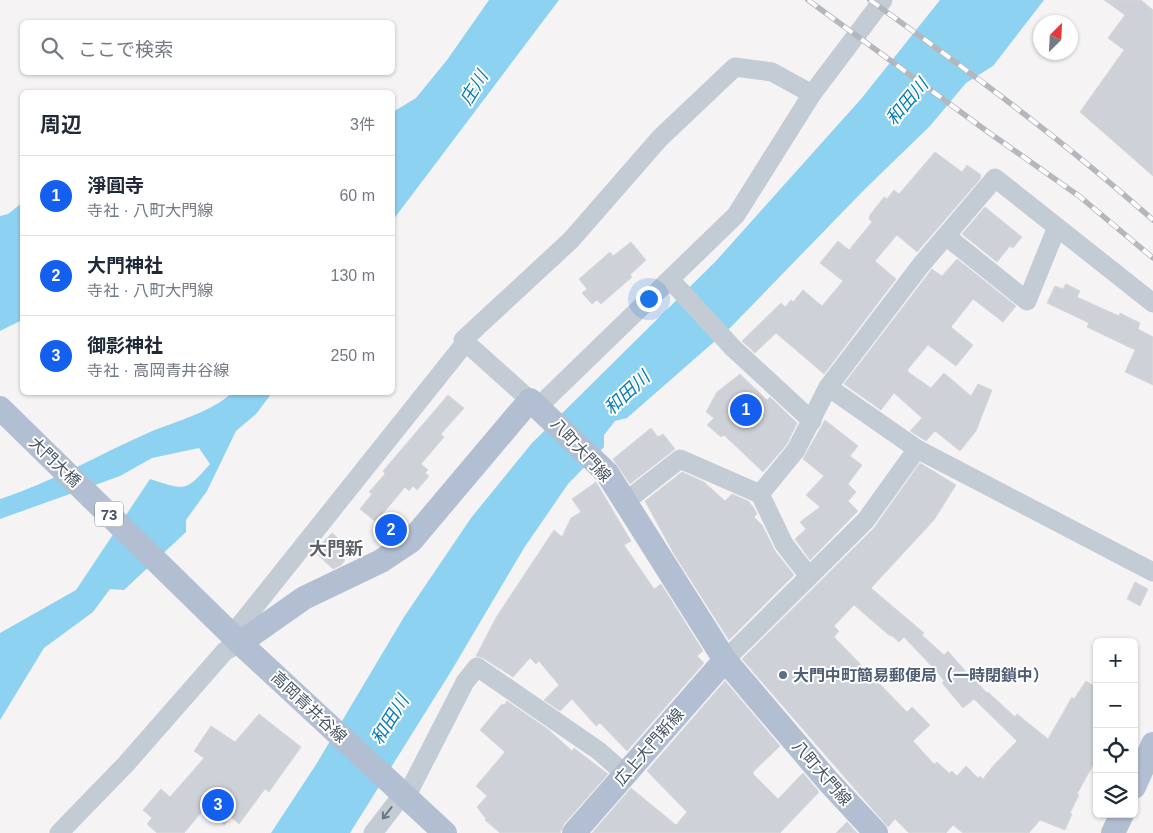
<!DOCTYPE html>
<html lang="ja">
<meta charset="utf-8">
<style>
body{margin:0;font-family:Arial,"Noto Sans JP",sans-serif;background:#f2f2f3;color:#1f2937}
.controls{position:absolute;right:15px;bottom:15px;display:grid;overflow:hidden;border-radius:8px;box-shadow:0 1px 4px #0004}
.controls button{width:45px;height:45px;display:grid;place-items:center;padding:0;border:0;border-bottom:1px solid #e0e1e3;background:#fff;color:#1f2937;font:25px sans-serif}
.compass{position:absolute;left:1033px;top:15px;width:45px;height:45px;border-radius:50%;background:#fff;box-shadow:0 1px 4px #0004;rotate:24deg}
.you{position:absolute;left:648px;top:298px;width:18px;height:18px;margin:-12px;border:4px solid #fff;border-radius:50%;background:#1a73e8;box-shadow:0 0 0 8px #1a73e833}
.badge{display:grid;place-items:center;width:32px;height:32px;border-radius:50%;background:#145fee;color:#fff;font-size:16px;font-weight:700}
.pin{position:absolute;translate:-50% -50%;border:2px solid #fff;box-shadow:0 1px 5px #0006}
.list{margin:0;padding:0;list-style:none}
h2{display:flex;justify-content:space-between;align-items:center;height:65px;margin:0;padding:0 20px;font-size:21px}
h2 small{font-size:16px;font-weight:400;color:#747a83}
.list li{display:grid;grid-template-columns:32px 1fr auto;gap:15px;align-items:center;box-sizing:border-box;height:80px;padding:0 20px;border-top:1px solid #e0e1e3}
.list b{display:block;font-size:19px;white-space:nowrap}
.list p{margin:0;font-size:16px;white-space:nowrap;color:#747a83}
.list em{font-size:16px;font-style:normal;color:#747a83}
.icon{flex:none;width:28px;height:28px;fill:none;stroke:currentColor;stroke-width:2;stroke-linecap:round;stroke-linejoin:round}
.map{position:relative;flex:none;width:1153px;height:833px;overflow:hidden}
.search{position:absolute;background:#fff;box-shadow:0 1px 4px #0004;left:20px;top:20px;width:375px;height:55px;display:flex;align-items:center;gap:12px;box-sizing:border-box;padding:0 18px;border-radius:8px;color:#747a83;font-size:19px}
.panel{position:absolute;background:#fff;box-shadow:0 1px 4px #0004;left:20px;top:90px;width:375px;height:305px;border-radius:8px}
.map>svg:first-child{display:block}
</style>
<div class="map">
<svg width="1153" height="833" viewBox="0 0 1153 833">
<rect width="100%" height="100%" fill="#f5f3f3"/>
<g fill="#8dd3f1">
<polygon points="489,0 559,0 393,220 393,112 416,98 447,60"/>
<polygon points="940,0 1044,0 993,66 966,83 930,126 864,190 731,327 627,418 615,421 604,435 604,447 568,484 524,548 450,673 350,833 271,833 317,763 404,617 471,518 532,443 716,261 861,99"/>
<polygon points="22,203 22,320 0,331 0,216 8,214"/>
<path d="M232,393h40l-16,21 -20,17 -29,60 -21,29v12l-62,58 -14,-1 -17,23 -49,36 -44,72v-87l76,-43 74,-111c35,11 35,14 60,-15l-11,-16 -47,10 -32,18 -120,43v-20c52,-17 100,-45 150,-67 29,-12 59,-19 82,-39z"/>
</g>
<g fill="#cfd1d8" stroke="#d7d8de" fill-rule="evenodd">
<polygon points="1104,0 1141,0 1153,10 1153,176 1080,112 1124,50 1108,38 1125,15"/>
<polygon points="935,152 962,172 967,165 981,175 980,179 917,252 897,235 875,261 896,279 824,374 776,333 755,353 742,341 781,303 785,307 791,300 793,302 803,290 822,306 843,281 820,263 838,241 849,250 872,222 869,219 870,215 884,197 887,199 894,190 899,194"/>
<polygon points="985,207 1022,237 1013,248 1010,246 997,262 962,234"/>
<polygon points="631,242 646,260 630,275 632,277 601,304 597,300 592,304 582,293 587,289 579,279 610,252 613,256"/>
<polygon points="957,259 1016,306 1003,322 973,299 951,327 973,345 956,366 928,345 908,369 908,372 931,388 944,373 971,396 978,384 992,390 976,431 960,451 935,431 926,441 910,431 922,418 894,393 881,410 844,384 932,269 942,276"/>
<polygon points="1066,284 1080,291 1077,297 1119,316 1120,313 1140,323 1138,329 1153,337 1153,385 1125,372 1135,350 1087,327 1089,323 1047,303 1055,286 1063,289"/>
<polygon points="740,374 767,400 770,397 797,423 787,444 763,472 724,435 721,437 707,425 714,418 706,412 717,392"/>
<polygon points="448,395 464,408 441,434 444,437 421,464 428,470 425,473 429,476 417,490 413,486 409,491 405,487 376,522 360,509 372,494 369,492 385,474 383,471"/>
<polygon points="825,420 858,446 850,456 862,465 848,484 856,492 848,501 858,511 810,560 795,539 806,529 800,522 820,507 806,495 824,476 803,459"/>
<polygon points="651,428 658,437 663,434 675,449 630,484 613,459"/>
<path d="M920,463l36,22 -22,35 -63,68 53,45 -2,2 22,20 4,-4 26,30 1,-1 12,13 1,-1 27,25 2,-3 31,25 24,-42 2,2 12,-18 11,7v70l-20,36 2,1 -9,18 2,1 -7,16 -25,-10 -11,13h-66l-10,-8 -7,8h-37l-14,-14 -7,8 -146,-168 132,-131zM854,605l36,31 1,-1 8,7 5,-5 34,36 6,8 -2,2 21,25 11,-9 43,42 -24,25 -10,13 -3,-3 -2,2 -12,-12 -9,10 -5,-5 -3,2 -12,-11 -3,2 -21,-23 17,-16 -18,-18 -5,5 -73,-75 5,-6 -5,-5z"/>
<polygon points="682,472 704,482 725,501 732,494 748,501 754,508 757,514 754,517 762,525 775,551 794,575 729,640 674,554 645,501"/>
<polygon points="596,482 631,541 624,545 654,589 661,584 703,651 697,656 704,663 627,751 600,723 596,726 572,699 560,711 544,700 559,685 539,661 536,664 530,658 513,677 483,658 476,656 497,616 554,530 562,537 571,518 581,512 572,499"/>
<polygon points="332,533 351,549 343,558 345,560 341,565 333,569 317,554 323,548 320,545"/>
<polygon points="1135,582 1148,589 1140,606 1127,599"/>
<polygon points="725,681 780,746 753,772 754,775 778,799 803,773 819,792 780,833 592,833 631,788 676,825 687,812 647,771"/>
<polygon points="507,701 549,730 572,751 574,748 608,774 564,824 560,833 500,833 485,820 486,819 477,807 487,796 476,786 505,752 480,730 502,704 504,705"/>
<polygon points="259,714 301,747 269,792 265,789 239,824 231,817 224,825 205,808 184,833 157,833 147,824 152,818 143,810 161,789 170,797 204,758 194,751 211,726 235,742"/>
<polygon points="847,822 857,833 836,833"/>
</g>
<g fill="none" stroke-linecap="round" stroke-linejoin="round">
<g stroke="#c3ccd4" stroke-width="19">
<polyline points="946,236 1027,301 1057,227"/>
<polyline points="667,282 676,286 733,348 812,421"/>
<polyline points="828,387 917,449 1153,572"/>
<polyline points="530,400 463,340 571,240 660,138 735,67 772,72 812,94"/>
<polyline points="539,406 736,215 812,94 883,0"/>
<polyline points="625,502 680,459 760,494"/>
<polyline points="808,575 784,544 760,494 796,450 828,387 921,265 995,178 1153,303"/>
<polyline points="232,635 466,342"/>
<polyline points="725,660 866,520 917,449"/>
<polyline points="406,797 465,682 477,667 599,751 625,774"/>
<polyline points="59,833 126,764 225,651 240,643"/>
<polyline points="373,833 403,794"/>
</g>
<g stroke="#b2bfd2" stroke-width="24">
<polyline points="0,408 240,643 445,833"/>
<polyline points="240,643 304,598 381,561 411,541 530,400 607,473 725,660 827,780 876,833"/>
<polyline points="1134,787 1153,744"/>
<polyline points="574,833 725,660"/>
<polyline points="1113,833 1122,814"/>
</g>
<defs>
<g id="rail">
<polyline points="808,0 988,132 1079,196 1153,258"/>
<path d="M870,0c97,70 193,140 283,220"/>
</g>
</defs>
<use href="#rail" stroke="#b5b7bd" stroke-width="5.5"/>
<use href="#rail" stroke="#fff" stroke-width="4" stroke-dasharray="11" stroke-linecap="butt"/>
</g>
<defs><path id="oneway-shaft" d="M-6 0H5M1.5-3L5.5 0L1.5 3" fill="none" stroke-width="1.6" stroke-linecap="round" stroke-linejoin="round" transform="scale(1.25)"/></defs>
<use stroke="#6e7884" href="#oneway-shaft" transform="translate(387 813) rotate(128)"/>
<circle fill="#5c6f8a" stroke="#fff" stroke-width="2" cx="783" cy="675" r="5"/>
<g text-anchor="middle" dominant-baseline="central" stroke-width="4" stroke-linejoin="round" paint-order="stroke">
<rect fill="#fff" stroke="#808791" stroke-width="1" x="95" y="501.5" width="28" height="25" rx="4"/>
<g font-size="15" font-weight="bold" fill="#495462">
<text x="109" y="514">73</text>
</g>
<g font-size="16" fill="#495462" stroke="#fff">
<text transform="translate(581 450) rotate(47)">八町大門線</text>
<text transform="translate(55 462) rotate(44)">大門大橋</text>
<text transform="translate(309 707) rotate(43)">高岡青井谷線</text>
<text transform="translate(649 747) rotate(-49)">広上大門新線</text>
<text transform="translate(822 773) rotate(49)">八町大門線</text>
</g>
<g font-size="16" font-weight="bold" fill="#4e5e75" stroke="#fff" text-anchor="start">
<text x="793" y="675">大門中町簡易郵便局（一時閉鎖中）</text>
</g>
<g font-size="18" font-style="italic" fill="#077db0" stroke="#fff">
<text transform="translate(474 88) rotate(-58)">庄川</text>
<text transform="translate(907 102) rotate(-50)">和田川</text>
<text transform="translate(627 393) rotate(-43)">和田川</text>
<text transform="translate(390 720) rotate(-58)">和田川</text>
</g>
<g font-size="18" font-weight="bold" fill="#5f6268" stroke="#fff">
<text x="336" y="549">大門新</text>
</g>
</g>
</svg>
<div class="controls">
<button>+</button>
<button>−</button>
<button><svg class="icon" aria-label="locate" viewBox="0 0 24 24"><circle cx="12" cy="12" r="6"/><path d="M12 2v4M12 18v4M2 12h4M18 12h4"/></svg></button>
<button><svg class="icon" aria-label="layers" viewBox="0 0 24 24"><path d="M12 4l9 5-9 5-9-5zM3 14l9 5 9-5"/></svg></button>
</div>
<svg class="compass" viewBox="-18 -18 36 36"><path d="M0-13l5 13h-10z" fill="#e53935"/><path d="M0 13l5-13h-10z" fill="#747a83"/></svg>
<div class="you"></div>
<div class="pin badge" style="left:746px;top:410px">1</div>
<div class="pin badge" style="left:391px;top:530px">2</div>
<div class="pin badge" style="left:218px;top:805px">3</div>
<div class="search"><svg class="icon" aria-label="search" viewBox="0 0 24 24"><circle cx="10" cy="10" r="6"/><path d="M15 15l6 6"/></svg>ここで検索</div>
<section class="panel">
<h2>周辺<small>3件</small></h2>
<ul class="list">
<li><span class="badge">1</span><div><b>淨圓寺</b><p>寺社 · 八町大門線</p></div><em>60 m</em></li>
<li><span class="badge">2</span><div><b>大門神社</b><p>寺社 · 八町大門線</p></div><em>130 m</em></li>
<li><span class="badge">3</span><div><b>御影神社</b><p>寺社 · 高岡青井谷線</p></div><em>250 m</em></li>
</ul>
</section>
</div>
